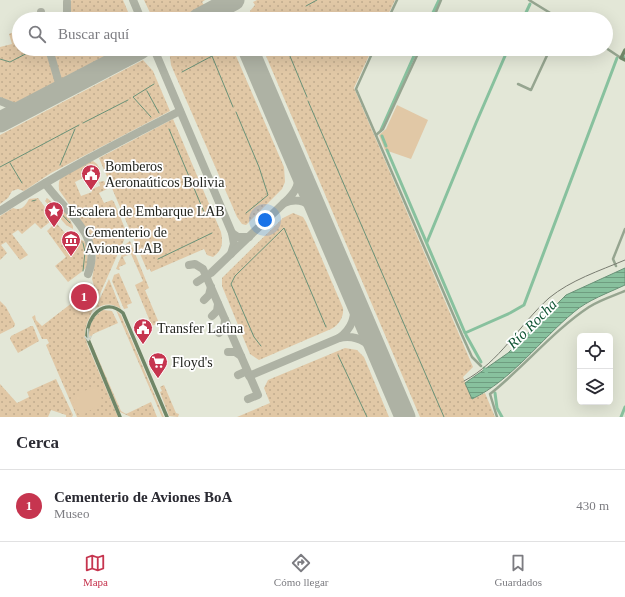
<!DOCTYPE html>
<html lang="es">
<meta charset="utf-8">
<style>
body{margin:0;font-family:Georgia,serif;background:#f7f7f7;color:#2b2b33}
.controls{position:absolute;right:12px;bottom:12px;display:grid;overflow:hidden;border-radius:6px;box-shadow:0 4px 16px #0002}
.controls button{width:36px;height:36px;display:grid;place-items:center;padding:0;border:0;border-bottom:1px solid #e1e1e2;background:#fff;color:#2b2b33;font:20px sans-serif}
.you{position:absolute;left:265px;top:220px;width:14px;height:14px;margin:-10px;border:3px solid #fff;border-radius:50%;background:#1a73e8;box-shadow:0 0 0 6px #1a73e833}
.badge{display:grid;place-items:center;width:26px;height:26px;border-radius:50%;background:#c6354f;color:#fff;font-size:13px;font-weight:700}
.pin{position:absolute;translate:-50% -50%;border:2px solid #fff;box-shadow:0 1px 4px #0006}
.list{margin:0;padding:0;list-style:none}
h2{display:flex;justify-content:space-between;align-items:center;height:52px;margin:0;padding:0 16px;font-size:17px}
h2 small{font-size:13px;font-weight:400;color:#7c7c81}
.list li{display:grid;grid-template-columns:26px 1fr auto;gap:12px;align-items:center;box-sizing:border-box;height:72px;padding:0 16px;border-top:1px solid #e1e1e2}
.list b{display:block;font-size:15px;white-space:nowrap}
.list p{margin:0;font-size:13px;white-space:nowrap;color:#7c7c81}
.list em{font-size:13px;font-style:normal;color:#7c7c81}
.icon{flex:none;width:22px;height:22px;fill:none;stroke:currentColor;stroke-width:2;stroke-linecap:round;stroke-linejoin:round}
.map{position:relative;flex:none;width:625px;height:417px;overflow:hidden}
.search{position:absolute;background:#fff;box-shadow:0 4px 16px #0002;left:12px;right:12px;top:12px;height:44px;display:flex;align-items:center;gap:10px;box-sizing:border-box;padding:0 14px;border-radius:22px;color:#7c7c81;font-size:15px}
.sheet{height:124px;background:#fff}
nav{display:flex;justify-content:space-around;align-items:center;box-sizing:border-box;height:56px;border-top:1px solid #e1e1e2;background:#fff;font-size:11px;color:#7c7c81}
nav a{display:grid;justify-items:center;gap:2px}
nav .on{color:#c6354f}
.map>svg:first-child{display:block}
</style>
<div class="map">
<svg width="625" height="417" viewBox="0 0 625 417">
<defs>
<pattern id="grass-dots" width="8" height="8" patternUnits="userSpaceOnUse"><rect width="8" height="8" fill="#e1c8a6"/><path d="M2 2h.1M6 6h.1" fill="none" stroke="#c1ac8e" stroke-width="1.8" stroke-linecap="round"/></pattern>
<pattern id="water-rules" width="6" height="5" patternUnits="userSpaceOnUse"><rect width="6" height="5" fill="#88c19e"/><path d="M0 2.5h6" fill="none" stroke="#6f9d80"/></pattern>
</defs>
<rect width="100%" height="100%" fill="#e3e7d7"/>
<g fill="url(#grass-dots)" fill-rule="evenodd">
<polygon points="72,0 123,0 131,19 72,19 70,1"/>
<polygon points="144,0 205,0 202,2 204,5 177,19 153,19"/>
<polygon points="257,0 395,0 386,19 250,19 250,11 255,5 253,2"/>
<polygon points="19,30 19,49 47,49 57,82 15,103 0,97 0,47 12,44 9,34"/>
<polygon points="51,49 119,49 59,80"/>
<polygon points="169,49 233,49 284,167 285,182 282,189 246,225 242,224 237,217 171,65"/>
<polygon points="263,49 372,49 354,88 473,367 463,377 472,399 485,393 495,417 420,417"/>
<polygon points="143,60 153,71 170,111 51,173 24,191 18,189 12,191 8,198 0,204 0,135"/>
<path d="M173,119l48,113c2,10 2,18 -8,25l-6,-2 -3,-6 -53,23 -1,-3 -3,1 -48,-112z"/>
<path d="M93,161l4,3 3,5 -2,3 -11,5 5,12 8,-3 -1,-4 5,-1 3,8 -8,4 5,10 8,-3 2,2 12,29 -2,9 -37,83 -2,9 2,12 31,73h-41l-31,-72 3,-2 -2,-4h-5l-10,-22 3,-2 1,5 6,6 52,-40 -2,-7 4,-23 -3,-13 -5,-12 -29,-41c0,-4 -1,-9 2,-12 4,-6 25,-15 32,-17zM85,177l7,15 -11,4 -6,-14z"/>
<path d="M38,198l10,13 3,10 -10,8 -6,-6 -13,11 -4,-4 -6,4 16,21 -8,5 -14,-18 -5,3 6,8 -7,7v-44l13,-8c9,3 12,-2 16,-9z"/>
<polygon points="47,198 67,214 73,226 73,229 66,225 45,201"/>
<path d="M293,213l10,4 3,5 37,86c1,9 -4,17 -12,21l-72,31 -9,-6 -28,-68v-8l61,-60z"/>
<polygon points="57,224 66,234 84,241 87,246 88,265 84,270 68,282 55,266 66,257 47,231 53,225"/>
<polygon points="130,241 149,288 145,290 159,323 149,327 151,324 135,285 143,281 131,254 123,257 126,264 119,267 120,270 116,269 126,244"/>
<polygon points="119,273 132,303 127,305 128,308 124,309 112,281 114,275"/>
<path d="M109,279l12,30c-8,-6 -17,-6 -26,0z"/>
<polygon points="0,301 6,307 15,324 14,327 0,334"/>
<path d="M103,310l9,1 6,12 -25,11 -3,6 31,71 5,3 25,-12 6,15h-26l-11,-5c-7,-16 -31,-65 -31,-79 1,-11 6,-18 14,-23z"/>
<polygon points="116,310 121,315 164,417 162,417"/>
<polygon points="31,326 33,326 39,341 18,353 10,339 11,336"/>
<polygon points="345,348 357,350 364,357 389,417 237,417 270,403 264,388 268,380"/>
<polygon points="56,379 73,415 72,417 66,417 66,415 51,410 48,417 0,417 0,384 17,403 29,397 27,392"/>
<polygon points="164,385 176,413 179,414 178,417 169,416 160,392 162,391 160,387"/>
</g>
<g fill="#e1c8a6">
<polygon points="397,105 428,120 411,159 385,150 379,135 386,129"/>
<polygon points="96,385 103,402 80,417 71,398"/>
</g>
<path fill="url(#water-rules)" stroke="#6a9278" d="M625,268v17c-17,8 -37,15 -51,27 -34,28 -62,68 -102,87l-7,-16 43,-30 58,-58z"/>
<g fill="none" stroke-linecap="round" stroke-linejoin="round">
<g stroke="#6a9278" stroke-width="1">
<polyline points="306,6 317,0"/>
<polyline points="89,19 98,14"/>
<polyline points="287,49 307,97"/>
<polyline points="0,59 10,62 35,49"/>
<polyline points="182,72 212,56 233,107"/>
<polyline points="147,91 159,113"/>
<polyline points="308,101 444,417"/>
<polyline points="236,112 259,167 268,195 246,213"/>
<polyline points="151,117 133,97 154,84"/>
<polyline points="83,123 128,100"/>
<polyline points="169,129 204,212"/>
<polyline points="10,163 22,183"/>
<polyline points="60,165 75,129"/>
<polyline points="0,167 79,125"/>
<polyline points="32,201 36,200"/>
<polyline points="52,204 70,223"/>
<polyline points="83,243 85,252 83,271"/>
<polyline points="158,259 212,233"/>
<polyline points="261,346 254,337 231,284 235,276 284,228 326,327"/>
<polyline points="338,355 367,417"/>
</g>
<g stroke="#88c19e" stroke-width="3">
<polyline points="430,19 439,0"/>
<polyline points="523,19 530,4"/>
<polyline points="624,57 625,57"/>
<polyline points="381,130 417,49"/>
<polyline points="382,136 386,146"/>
<polyline points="387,150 465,333 510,313 524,305 617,58"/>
<polyline points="427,242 476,123 508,49"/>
<polyline points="466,335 481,362"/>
<polyline points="484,368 487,374"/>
<polyline points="495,393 497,408 502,417"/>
<polyline points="621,417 625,407"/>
</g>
<g stroke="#aeb2a4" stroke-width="8">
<polyline points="133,0 141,19"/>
<polyline points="67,2 67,19"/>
<polyline points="212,11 220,0"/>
<path d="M200,18c12,-5 21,-7 33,1"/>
<polyline points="41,19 41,12"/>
<polyline points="49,49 61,90"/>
<polyline points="140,49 143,49"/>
<polyline points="154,49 232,233"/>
<polyline points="0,101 23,110"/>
<path d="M298,167c2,17 -1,24 -14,36 15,-6 25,-1 34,12"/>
<path d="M45,183c18,27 59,52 43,91"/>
<path d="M0,211c58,-38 119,-69 180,-100"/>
<polyline points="231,254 234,244 232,233 238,237 249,237"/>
<polyline points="189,265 195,264 203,269 258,395 248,399"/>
<polyline points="197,282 211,273 284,203"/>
<polyline points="204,300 209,295 211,287"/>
<path d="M355,300c0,16 -2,28 -16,38 17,-4 30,4 40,19"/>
<polyline points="212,316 217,311 218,304"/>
<polyline points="219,333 224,328 225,320"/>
<polyline points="228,352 235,352 241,356"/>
<polyline points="238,375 247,371"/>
<polyline points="249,376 339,338"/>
</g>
<g stroke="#aeb2a4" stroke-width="21">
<polyline points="198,19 234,0"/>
<polyline points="248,49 405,417"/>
<polyline points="0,122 140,49"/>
</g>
<g stroke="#96a590" stroke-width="2.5">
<polyline points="529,0 560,19"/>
<polyline points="388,19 397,0"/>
<polyline points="433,19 441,0"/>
<polyline points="606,48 621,58"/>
<polyline points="374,49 356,89 462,335 472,357 481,366"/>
<polyline points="518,84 531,90 550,49"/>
<polyline points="376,135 383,129 420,49"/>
<polyline points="616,266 613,259 625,229"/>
<path d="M497,417l-7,-23c33,-26 64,-64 99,-87 11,-7 24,-11 36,-16"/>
</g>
<g stroke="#6f8667" stroke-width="3.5">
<polyline points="625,50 621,58 625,60"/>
<path d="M120,417l-33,-80c-1,-19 17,-41 36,-24l44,104"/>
</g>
<path stroke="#797c71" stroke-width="1" d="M464,381c36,-19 55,-56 85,-83 22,-18 50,-27 76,-38"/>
</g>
<defs><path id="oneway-shaft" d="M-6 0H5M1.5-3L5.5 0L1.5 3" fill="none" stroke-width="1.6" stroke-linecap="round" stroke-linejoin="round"/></defs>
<use stroke="#cdd5ca" href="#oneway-shaft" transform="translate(88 335) rotate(87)"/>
<defs>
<symbol id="civic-pin" viewBox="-11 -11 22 30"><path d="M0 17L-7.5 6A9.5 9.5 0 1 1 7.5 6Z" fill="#c6354f" stroke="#fff"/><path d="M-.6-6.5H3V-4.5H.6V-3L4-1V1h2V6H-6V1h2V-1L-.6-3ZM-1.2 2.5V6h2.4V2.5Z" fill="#fff"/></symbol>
<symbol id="sight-pin" viewBox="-11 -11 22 30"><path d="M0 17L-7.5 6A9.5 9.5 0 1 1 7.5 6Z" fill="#c6354f" stroke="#fff"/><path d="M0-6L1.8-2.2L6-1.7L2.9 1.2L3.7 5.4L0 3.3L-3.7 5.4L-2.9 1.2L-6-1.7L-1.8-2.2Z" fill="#fff"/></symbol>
<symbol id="museum-pin" viewBox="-11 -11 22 30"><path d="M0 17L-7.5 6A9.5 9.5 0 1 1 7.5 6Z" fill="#c6354f" stroke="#fff"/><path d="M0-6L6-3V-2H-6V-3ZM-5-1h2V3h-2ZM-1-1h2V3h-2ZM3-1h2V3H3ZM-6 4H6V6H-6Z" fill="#fff"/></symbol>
<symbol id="supermarket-pin" viewBox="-11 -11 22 30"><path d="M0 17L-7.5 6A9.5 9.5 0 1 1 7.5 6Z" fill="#c6354f" stroke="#fff"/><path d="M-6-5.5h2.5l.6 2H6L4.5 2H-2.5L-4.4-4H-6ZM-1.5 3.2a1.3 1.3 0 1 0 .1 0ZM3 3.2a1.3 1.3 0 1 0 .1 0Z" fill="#fff"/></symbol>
</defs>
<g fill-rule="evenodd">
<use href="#civic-pin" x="80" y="163" width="22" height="30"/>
<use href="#sight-pin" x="43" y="200" width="22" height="30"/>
<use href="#museum-pin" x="60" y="229" width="22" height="30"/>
<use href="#civic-pin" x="132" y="317" width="22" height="30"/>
<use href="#supermarket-pin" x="147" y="351" width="22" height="30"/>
</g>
<g text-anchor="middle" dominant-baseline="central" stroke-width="3.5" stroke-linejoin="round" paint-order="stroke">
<g font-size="14" fill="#23251f" stroke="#fff" text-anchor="start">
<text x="105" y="166">Bomberos<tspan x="105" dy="16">Aeronaúticos Bolivia</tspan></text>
<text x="68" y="211">Escalera de Embarque LAB</text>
<text x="85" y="232">Cementerio de<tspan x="85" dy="16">Aviones LAB</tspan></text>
<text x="157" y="328">Transfer Latina</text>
<text x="172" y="362">Floyd's</text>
</g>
<g font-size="15" font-style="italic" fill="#105434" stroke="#fff">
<text transform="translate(532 324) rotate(-45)">Río Rocha</text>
</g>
</g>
</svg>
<div class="controls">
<button><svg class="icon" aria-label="locate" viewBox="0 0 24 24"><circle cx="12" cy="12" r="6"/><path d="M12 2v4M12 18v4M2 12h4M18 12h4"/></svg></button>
<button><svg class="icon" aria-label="layers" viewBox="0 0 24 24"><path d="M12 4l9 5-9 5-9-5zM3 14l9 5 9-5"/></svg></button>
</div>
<div class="you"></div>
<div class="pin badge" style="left:84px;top:297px">1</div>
<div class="search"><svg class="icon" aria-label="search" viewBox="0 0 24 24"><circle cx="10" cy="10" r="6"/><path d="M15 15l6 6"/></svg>Buscar aquí</div>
</div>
<section class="sheet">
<h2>Cerca<small></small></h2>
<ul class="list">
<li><span class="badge">1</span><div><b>Cementerio de Aviones BoA</b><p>Museo</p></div><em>430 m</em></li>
</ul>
</section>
<nav>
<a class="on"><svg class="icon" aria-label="map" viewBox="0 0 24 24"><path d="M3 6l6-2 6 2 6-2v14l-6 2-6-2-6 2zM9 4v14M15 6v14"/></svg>Mapa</a>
<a><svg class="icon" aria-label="directions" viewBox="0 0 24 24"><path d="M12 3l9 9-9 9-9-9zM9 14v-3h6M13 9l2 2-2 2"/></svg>Cómo llegar</a>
<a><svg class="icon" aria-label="saved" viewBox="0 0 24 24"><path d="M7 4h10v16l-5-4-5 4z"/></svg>Guardados</a>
</nav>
